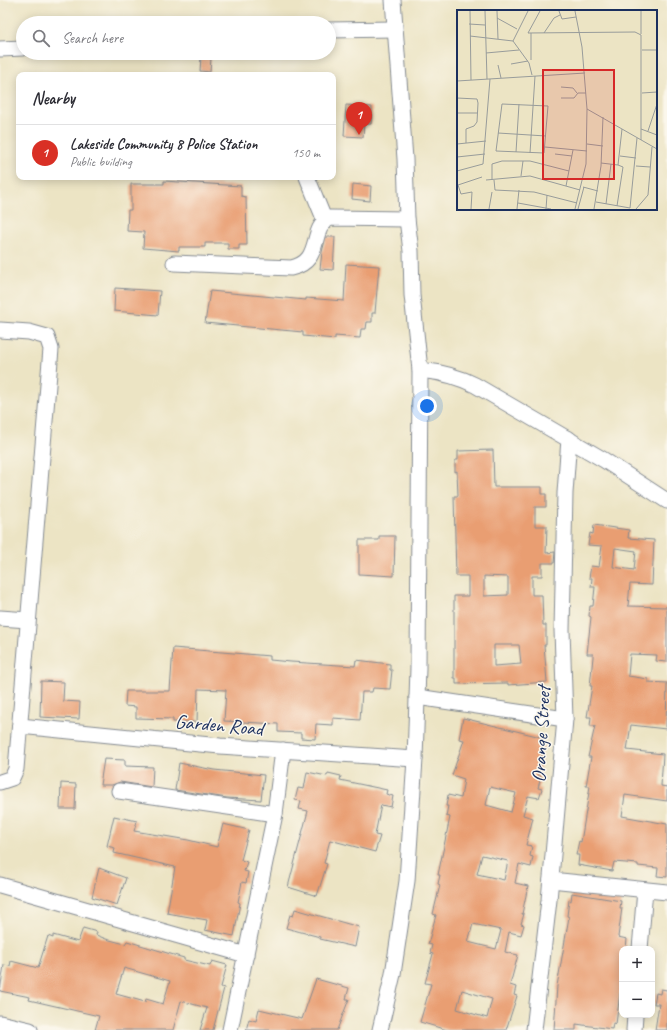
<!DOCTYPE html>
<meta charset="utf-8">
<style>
body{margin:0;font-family:Caveat,sans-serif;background:#f7f7f7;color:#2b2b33}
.controls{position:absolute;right:12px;bottom:12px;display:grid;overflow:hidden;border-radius:8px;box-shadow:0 2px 10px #0003}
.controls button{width:36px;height:36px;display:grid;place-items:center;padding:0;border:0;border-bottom:1px solid #e1e1e2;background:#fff;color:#2b2b33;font:20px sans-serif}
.you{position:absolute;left:427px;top:406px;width:14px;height:14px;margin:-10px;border:3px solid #fff;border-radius:50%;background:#1a73e8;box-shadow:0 0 0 6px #1a73e833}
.badge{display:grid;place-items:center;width:26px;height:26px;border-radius:50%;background:#d93025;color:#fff;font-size:13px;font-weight:700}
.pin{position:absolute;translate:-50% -33px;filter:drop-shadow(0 1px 2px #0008)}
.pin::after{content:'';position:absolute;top:21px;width:14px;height:12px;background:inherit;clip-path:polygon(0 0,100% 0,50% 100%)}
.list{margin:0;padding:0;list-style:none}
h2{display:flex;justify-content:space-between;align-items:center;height:52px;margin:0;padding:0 16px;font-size:17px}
h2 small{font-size:13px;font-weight:400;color:#7c7c81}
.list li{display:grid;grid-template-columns:26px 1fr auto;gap:12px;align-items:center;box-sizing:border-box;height:56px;padding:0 16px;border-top:1px solid #e1e1e2}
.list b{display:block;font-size:15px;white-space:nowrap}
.list p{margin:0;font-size:13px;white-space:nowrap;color:#7c7c81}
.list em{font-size:13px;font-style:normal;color:#7c7c81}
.icon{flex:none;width:22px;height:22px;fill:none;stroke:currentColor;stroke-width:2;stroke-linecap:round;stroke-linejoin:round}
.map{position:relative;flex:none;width:667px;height:1030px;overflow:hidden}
.search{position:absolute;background:#fff;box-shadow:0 2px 10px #0003;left:16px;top:16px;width:320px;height:44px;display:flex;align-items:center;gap:10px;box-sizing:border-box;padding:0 14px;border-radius:22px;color:#7c7c81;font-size:15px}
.panel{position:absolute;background:#fff;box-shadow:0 2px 10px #0003;left:16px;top:72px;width:320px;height:108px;border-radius:8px}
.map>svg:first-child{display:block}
</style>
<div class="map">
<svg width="667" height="1030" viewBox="0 0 667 1030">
<rect width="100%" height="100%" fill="#fbf7ec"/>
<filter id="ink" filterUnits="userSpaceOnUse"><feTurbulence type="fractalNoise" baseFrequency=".025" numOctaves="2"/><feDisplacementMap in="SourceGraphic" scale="8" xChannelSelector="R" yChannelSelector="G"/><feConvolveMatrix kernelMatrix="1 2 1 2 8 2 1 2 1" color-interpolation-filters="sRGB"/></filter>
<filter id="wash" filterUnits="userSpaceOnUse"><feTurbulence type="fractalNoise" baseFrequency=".012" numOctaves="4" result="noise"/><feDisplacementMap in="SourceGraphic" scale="16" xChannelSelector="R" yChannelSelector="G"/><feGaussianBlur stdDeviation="0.9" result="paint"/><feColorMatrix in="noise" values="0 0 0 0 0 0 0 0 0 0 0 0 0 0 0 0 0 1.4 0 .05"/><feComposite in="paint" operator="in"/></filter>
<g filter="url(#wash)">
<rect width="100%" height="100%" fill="#ece4c4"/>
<g id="blocks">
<g fill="#e99e72" fill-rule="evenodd">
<polygon points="201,57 211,58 210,72 200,71"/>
<polygon points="346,105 372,107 371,124 364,124 363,137 344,136"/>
<polygon points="164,181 241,186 241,196 246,197 247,245 239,245 239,249 228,249 228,243 205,243 205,247 179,247 179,251 143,248 144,232 127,231 128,210 131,210 131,184 164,184"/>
<polygon points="353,184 371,186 370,201 352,199"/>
<polygon points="326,237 335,237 333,270 320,269 322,252"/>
<polygon points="346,264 379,266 375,313 372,313 372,322 367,322 366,329 361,329 360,338 335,336 335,339 303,336 303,332 205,323 210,291 306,300 306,298 344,301"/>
<polygon points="115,288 160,291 158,315 114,311"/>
<path d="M493,450l1,37h48v7h4v13h-11v19h12l-1,27 9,-1 -1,11h-12v13h-10v19h10l1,30h3v20h-2l3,37 -39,3v-2l-52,1v-6h-2v-82h14v-20h-12l-2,-80h4l-1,-25 -2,1v-12h3v-9zM484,576l24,1v18l-24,1zM494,645h25l2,19 -27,2z"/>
<path d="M594,525l35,5 -1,8 26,2 -2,45 -22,-1 -2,22 39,1v55l-11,-1 1,-6 -27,-1 -2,22 20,3v3l19,1 -1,46 -35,-4 -4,25 36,4 -2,32 6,1v14l-42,-6 -3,21 45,8v53l-10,-1 1,-8 -20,-2v-2l-24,-2 -2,9 -34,-6 1,-10h-3l3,-14 2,1 9,-56h-4l5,-29h-3l7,-31h-5l1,-9h-4l5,-31h-2l3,-29v-3h-6l4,-37 -2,-1 1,-10h3l2,-19h-4l1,-9h-3l2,-12 8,1 3,-21 -14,-1 2,-12 3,1zM615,548l21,3 -2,19 -21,-3z"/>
<polygon points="379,536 395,536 394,576 359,574 359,540 379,540"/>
<polygon points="173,648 270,656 270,660 291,662 355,666 356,660 390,664 390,670 392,670 390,689 373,688 372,692 362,692 360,720 333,718 333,725 316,724 315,739 301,738 301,733 278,732 278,724 224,721 226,690 198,689 197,722 173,722 173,719 136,718 136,707 125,706 126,691 170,691"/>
<polygon points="41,681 64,682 63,701 80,702 79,719 40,717"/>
<path d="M463,718l82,20 -7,38 3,1 -3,11 4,1 -3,9 -11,-2 -5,19 10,3 -7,27 6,1 -2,10 3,1 -2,10 -12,-3 -4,19 13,3 -6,28h2l-3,10 3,1 -3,10 -12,-3 -4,20 13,3 -8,30 6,2 -2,8 3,1 -11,34h-59l-27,-8 11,-38 -6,-1 8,-29 -3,-1 2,-8 -4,-1 8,-29 -3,-1 7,-29 -2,-1 2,-9h-2l12,-58 -4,-1 2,-10h-2l2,-11 13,3 3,-19 -12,-4 12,-35 -5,-1zM490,787l26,6 -5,19 -25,-7zM482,855l26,6 -4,19 -27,-6zM473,924l28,6 -5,19 -28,-7zM462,990l30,9 -5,19 -30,-9z"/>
<polygon points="104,759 125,760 125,766 153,767 152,787 120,782 112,785 100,785"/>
<polygon points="179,763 214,770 264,775 261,800 227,798 175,790"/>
<polygon points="307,772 327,776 328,773 341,776 340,780 387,790 386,794 393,796 391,807 381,805 375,835 380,836 375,852 330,840 324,863 327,864 317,896 288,887 308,811 299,809 301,801 295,800 298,788 304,789"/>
<polygon points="61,783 76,784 75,809 60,809"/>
<polygon points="114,816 137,821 134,831 188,840 217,847 223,824 249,830 241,860 247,862 244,871 248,872 246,883 242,882 238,902 240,903 234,936 205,930 207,920 167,913 175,867 114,853 115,848 107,846"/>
<polygon points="99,868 126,878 117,905 92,897"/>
<polygon points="572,893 621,901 620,908 622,908 618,937 627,939 626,949 622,949 622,993 620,993 616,1024 613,1023 612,1029 576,1024 576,1030 554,1030 557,986 569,917 567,916 569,900 571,901"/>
<polygon points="295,909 359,927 355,947 320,939 320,937 286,928 290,915 293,916"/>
<path d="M83,928l14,4 -1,3 10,4 19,5 2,-3 57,17v2l26,6 2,-5 15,4 -6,22 3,1 -11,42h-13l7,-22 -26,-7 -8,29h-78l4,-14 -70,-16 1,-3 -30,-6 4,-26 6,1 1,-5 27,7 10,-32 5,2v-3l25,7zM124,968l46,13 -7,23 -17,-5 -1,3 -29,-8z"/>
<polygon points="316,979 349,988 346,999 349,999 337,1030 246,1030 249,1019 256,1021 259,1009 302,1019"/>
<polygon points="661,989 667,990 667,1030 655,1030 659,1004 654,1004 656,993 660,994"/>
</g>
</g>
</g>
<g filter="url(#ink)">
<use href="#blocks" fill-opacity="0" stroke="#848a91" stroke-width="1"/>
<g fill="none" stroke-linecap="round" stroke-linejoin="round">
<defs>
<g id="minor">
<polyline points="329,30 394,29"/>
<polyline points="0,49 23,48"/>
<polyline points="307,177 325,221"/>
<path d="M174,263l117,5c33,-7 17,-39 39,-50l77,1"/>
<polyline points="0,330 29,332 47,337 51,349 16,769 12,778 0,782"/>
<path d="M420,370c20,2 37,6 55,15l129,75 63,41"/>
<polyline points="0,618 28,620"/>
<polyline points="417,697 565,719"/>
<polyline points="20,726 220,746 415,759"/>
<polyline points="119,791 275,814"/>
<polyline points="551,880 667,892"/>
<polyline points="0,885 246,955"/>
<polyline points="640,949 645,890"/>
<polyline points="0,1023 30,1030"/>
<polyline points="230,1030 275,814 283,750"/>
<polyline points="380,1030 393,974 407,881 415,759 418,668 420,370 412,295 411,251 407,219 405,159 393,0"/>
<polyline points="534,1030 549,900 565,719 562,630 565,493 569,439"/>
<polyline points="634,1030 635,1015"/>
</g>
</defs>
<use href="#minor" stroke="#848a91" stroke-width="17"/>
<use href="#minor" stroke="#fff" stroke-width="15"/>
</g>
</g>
<g text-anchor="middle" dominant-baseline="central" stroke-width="3" stroke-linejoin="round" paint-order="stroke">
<g font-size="20" fill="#1b2f5e" stroke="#fbf7ec">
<text transform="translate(219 725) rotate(5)">Garden Road</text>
<text transform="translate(541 734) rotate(-87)">Orange Street</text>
</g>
</g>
<g transform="translate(457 10)">
<rect width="200" height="200" fill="#ece4c4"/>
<path fill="none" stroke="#989c9b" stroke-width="1" d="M13,1l1,69M28,1l2,68M40,1l1,28M83,1l-12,22 107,-1 6,3v105M102,1l3,8 14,-2M40,8l20,11M12,14l16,1M74,23v27M87,23l10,-15 6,-3M184,24v-23M13,26l43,5 16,22 3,12M56,31l15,-30M185,40h15M29,43l33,-3M54,54l17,-3M41,55l3,13M0,71l128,-8M104,77l12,1 4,5M185,83l15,-1M0,88l20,1 1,4 -1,19 -3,4 -8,3v14M104,88h13l4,-5h8M45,94l46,2 -4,47 -48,-2zM130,99l70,40M0,103h20M184,119l16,6M191,121l9,-27M41,123l48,3M0,134l29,-3M130,134l16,2M88,137l42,4M59,142l3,-48M73,143l5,-77M98,144l17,2M163,146l16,2M0,147l28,-3M144,153l17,2M179,156l14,1M0,161l26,-7 7,-85M64,166l2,-15M29,170l44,-4 50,14M35,170v-16l10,-3h28l39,10M37,170l1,10 39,2 43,11M109,176l7,-36M126,177l15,4M139,192l34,6 7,-70M61,193l33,6M149,194l5,-40M160,196l6,-39 -5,-2 4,-36M14,199l1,-17 -11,2 -3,-9 24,-8M32,199l3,-17M60,199l2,-19M89,199l1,-14M118,199l11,-45 1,-55 -5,-62 -7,-36M121,199l6,-22M137,199l7,-43 2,-49M179,199l12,-14 4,-48"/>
<path fill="#d62828" fill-opacity="0.15" stroke="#d62828" stroke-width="2" d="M86,60h71v109h-71z"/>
<rect width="200" height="200" fill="none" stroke="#1b2f5e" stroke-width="2"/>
</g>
</svg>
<div class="controls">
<button>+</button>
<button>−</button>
</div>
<div class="you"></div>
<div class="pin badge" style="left:359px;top:135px">1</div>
<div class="search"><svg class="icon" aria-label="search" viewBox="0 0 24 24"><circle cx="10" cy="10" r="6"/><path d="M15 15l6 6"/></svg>Search here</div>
<section class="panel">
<h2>Nearby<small></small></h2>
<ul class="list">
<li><span class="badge">1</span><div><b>Lakeside Community 8 Police Station</b><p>Public building</p></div><em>150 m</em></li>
</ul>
</section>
</div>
